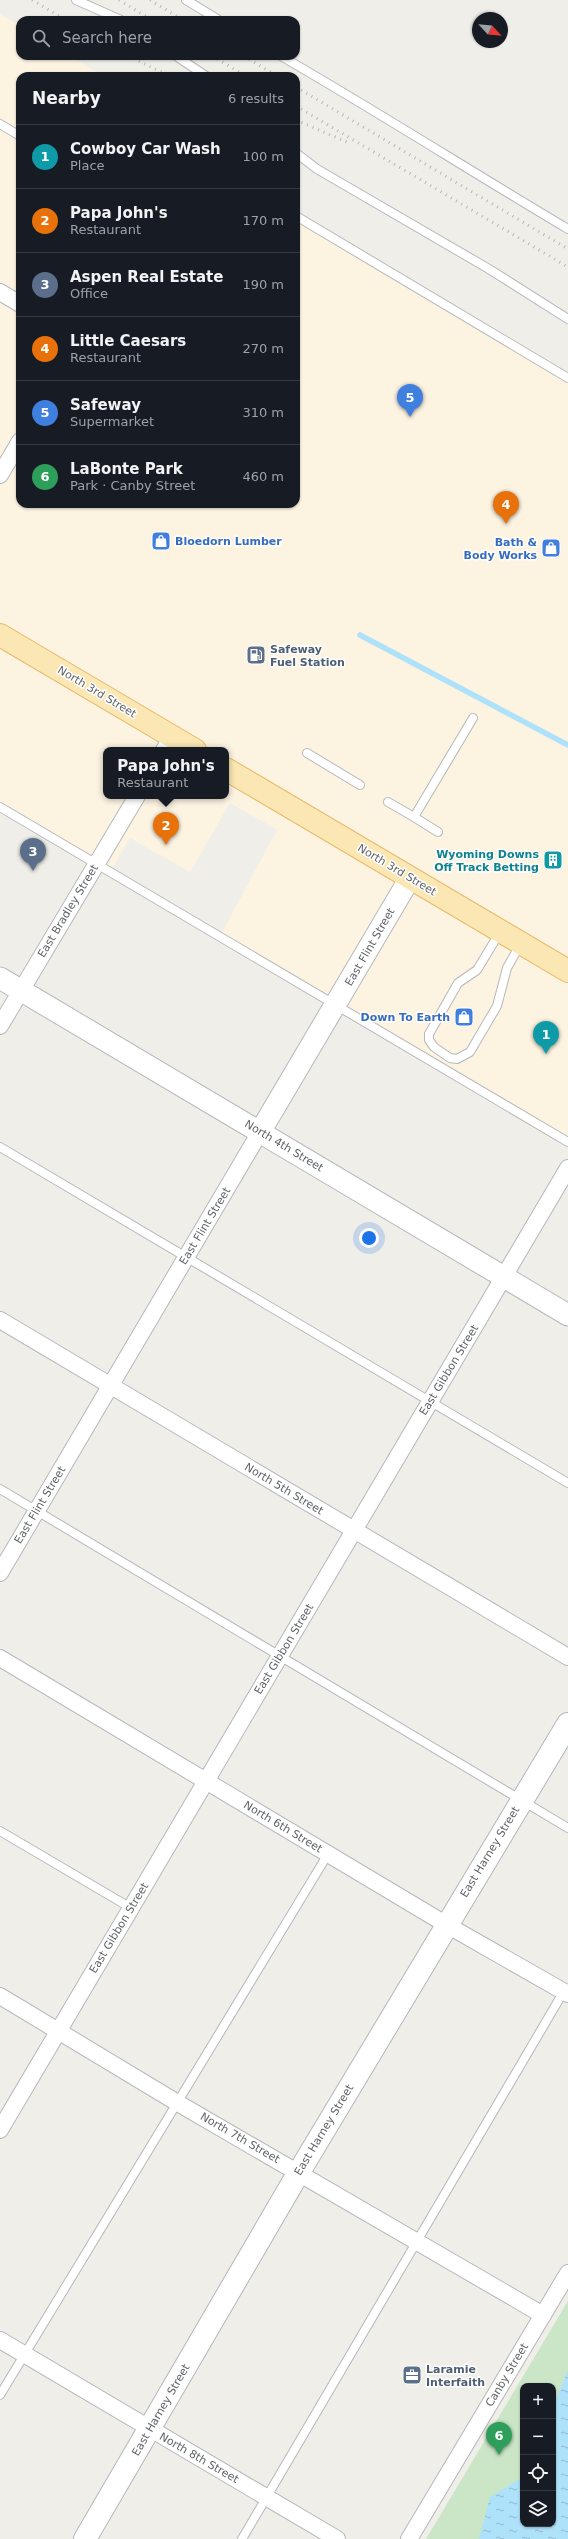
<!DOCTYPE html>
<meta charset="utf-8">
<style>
body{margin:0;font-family:"DejaVu Sans",sans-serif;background:#20242c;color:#f1f3f6}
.controls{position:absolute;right:12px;bottom:12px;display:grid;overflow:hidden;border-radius:8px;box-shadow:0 1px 3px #0004}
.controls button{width:36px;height:36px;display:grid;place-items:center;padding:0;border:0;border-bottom:1px solid #363941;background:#171b24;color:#f1f3f6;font:20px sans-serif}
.compass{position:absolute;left:472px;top:12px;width:36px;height:36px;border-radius:50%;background:#171b24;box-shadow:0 1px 3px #0004;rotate:116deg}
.you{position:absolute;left:369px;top:1238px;width:14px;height:14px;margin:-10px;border:3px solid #fff;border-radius:50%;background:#1a73e8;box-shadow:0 0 0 6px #1a73e833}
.badge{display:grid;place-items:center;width:26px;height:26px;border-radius:50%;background:#8c9099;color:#fff;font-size:13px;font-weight:700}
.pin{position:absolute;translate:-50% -33px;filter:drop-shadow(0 1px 2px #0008)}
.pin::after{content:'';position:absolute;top:21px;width:14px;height:12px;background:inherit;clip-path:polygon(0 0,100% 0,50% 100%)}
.popup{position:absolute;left:103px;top:747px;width:126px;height:52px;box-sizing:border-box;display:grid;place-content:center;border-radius:8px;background:#171b24;filter:drop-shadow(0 1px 3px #0005);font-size:13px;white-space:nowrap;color:#9ea1a6}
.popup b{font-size:15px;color:#f1f3f6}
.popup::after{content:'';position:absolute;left:50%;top:100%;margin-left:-8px;border:8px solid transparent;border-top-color:#171b24}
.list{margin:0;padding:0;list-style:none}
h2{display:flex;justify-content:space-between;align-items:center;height:52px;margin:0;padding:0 16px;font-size:17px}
h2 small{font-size:13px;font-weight:400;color:#9ea1a6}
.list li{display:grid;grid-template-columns:26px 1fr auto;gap:12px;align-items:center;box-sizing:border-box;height:64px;padding:0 16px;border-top:1px solid #363941}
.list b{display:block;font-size:15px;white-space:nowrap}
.list p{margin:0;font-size:13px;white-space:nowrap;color:#9ea1a6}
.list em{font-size:13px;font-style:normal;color:#9ea1a6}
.icon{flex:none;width:22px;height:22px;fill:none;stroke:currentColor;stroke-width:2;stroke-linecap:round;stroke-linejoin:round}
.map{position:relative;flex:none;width:568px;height:2539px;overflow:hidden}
.search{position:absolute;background:#171b24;box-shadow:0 1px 3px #0004;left:16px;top:16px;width:284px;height:44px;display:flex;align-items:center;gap:10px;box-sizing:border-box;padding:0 14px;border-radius:12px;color:#9ea1a6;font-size:15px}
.panel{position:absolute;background:#171b24;box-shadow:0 1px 3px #0004;left:16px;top:72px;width:284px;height:436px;border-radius:12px}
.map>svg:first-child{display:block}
</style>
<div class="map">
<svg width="568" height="2539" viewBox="0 0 568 2539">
<defs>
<pattern id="water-ripples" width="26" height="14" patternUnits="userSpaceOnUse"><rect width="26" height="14" fill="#aee1fa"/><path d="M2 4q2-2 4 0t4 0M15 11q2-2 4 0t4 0" fill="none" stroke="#91bace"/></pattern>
</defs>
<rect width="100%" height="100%" fill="#f0eee8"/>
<path fill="#fcf3e1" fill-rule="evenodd" d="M0,14l20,12v30h50l33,20h-83v428h276v-288l272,162v764l-348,-206 57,-106 -47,-27 -40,69 -60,-34 -20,34 -110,-65zM106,750h120v46h-120z"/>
<path fill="#cae6c7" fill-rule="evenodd" d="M568,2301v238h-142zM523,2386h30v138h-30z"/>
<polygon fill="url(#water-ripples)" points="568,2370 568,2539 479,2539 490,2497 523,2477 523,2524 553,2524 553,2407"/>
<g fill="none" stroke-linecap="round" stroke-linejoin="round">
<polyline stroke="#aee1fa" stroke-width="5.5" points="360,635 568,745"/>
<defs>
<g id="service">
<polyline points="76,0 121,20"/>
<polyline points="186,0 219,20"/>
<polyline points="176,56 206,76"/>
<path d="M281,56c97,56 191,116 287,173"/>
<polyline points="0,124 20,136"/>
<polyline points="296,153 317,169 489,269 568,319"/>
<polyline points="296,216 568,378"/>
<polyline points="307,753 360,785"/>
<polyline points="388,802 414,817 473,718"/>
<polyline points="0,807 568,1142"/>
<polyline points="414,817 438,832"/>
<polyline points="500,932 477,970 458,983 429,1034 429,1040 434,1047 450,1058 457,1059 470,1052 497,1006 507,968 521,943"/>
<polyline points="0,1147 568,1483"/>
<polyline points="0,1489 568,1828"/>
<polyline points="0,1831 131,1908"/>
<polyline points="0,2395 328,1854"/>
<polyline points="242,2539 564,1991"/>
</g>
<g id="minor">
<polyline points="0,292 20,304"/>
<polyline points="0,475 20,441"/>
<polyline points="164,750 172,737"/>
<polyline points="0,1026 137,796"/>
<polyline points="0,1320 568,1657"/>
<polyline points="0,1573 260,1132"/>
<polyline points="0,1658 447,1925 568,1994"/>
<polyline points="0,1996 176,2102 543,2315"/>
<polyline points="0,2130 568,1168"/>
<polyline points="0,2340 337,2539"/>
<polyline points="409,2539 568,2273"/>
</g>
<g id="tertiary">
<polyline points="0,978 568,1315"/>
<polyline points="260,1132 410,878"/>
</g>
<polyline id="secondary" points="85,2539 299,2172 568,1724"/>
<g id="primary">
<polyline points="0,635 195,750"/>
<polyline points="226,769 568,971"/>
</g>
</defs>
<use href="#service" stroke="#b5b8bb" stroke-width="10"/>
<use href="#minor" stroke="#b5b8bb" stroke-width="18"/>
<use href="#tertiary" stroke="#b5b8bb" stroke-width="23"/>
<use href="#secondary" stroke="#b4b7bb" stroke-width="24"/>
<use href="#primary" stroke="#e9b868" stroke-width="24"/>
<use href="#service" stroke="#fff" stroke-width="8"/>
<use href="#minor" stroke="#fff" stroke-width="16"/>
<use href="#tertiary" stroke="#fff" stroke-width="21"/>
<use href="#secondary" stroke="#fff" stroke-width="22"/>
<use href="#primary" stroke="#fae7b3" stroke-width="22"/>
<g stroke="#b6b7b7" stroke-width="3" stroke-dasharray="1 5" stroke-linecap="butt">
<polyline points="32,0 66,20"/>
<polyline points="119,0 152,20"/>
<polyline points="150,0 183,20"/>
<polyline points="128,56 170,76"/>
<polyline points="212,56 246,76"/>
<polyline points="244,56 277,76"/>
<polyline points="296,87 568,249"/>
<polyline points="296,106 568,267"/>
<polyline points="296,120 347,142"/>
</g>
</g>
<defs>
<symbol id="shop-square" viewBox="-11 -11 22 22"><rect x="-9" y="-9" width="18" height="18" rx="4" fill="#3f7fe0" stroke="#fff"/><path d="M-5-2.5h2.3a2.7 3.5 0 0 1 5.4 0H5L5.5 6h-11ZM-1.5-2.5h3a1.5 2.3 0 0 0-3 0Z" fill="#fff"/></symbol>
<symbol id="fuel-square" viewBox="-11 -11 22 22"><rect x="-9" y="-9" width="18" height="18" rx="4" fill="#5c6f8a" stroke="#fff"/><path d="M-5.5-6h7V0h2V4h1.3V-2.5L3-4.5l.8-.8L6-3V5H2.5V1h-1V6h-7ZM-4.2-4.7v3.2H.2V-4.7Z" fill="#fff"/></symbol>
<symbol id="building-square" viewBox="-11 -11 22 22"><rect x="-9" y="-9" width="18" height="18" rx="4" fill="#0f9aa8" stroke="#fff"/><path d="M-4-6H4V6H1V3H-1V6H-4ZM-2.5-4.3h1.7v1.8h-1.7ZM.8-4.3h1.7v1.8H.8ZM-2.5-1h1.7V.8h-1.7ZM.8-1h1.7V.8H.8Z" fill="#fff"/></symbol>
<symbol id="office-square" viewBox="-11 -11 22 22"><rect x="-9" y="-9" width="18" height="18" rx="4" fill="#5c6f8a" stroke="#fff"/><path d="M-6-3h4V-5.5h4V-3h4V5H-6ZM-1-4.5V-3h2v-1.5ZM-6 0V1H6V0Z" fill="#fff"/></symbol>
</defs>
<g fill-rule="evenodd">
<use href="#shop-square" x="150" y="530" width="22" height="22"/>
<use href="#shop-square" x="540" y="537" width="22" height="22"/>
<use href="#fuel-square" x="245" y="644" width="22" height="22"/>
<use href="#building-square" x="542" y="849" width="22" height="22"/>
<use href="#shop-square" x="453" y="1006" width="22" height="22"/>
<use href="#office-square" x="401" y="2364" width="22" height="22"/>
</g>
<g text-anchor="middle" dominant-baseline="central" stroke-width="3" stroke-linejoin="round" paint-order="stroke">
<g font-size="11" font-weight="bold" fill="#366cbe" stroke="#fff" text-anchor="end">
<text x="175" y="541" text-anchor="start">Bloedorn Lumber</text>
<text x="537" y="542">Bath &amp;<tspan x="537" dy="13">Body Works</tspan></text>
<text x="450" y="1017">Down To Earth</text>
</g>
<g font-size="11" font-weight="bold" fill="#4e5e75" stroke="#fff" text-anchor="start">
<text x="270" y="649">Safeway<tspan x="270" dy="13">Fuel Station</tspan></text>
<text x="426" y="2369">Laramie<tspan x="426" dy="13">Interfaith</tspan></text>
</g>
<g font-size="11" fill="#5f6367" stroke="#fff">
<text transform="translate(97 692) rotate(31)">North 3rd Street</text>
<text transform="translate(397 870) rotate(31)">North 3rd Street</text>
<text transform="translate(68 911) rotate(-59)">East Bradley Street</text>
<text transform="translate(370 947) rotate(-60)">East Flint Street</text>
<text transform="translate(284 1146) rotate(31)">North 4th Street</text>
<text transform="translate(205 1226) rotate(-59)">East Flint Street</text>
<text transform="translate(449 1370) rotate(-59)">East Gibbon Street</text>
<text transform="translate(284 1489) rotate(31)">North 5th Street</text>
<text transform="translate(40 1505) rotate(-59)">East Flint Street</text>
<text transform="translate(284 1649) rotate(-59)">East Gibbon Street</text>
<text transform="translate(283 1827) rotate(31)">North 6th Street</text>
<text transform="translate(490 1852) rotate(-59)">East Harney Street</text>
<text transform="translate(119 1928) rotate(-59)">East Gibbon Street</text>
<text transform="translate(324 2130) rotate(-59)">East Harney Street</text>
<text transform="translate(240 2138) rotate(30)">North 7th Street</text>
<text transform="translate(507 2375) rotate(-59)">Canby Street</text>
<text transform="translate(161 2410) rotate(-60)">East Harney Street</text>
<text transform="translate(199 2458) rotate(30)">North 8th Street</text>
</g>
<g font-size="11" font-weight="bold" fill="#0d838f" stroke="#fff" text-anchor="end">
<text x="539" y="854">Wyoming Downs<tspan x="539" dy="13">Off Track Betting</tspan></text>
</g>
</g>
</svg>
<div class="controls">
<button>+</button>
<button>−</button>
<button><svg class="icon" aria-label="locate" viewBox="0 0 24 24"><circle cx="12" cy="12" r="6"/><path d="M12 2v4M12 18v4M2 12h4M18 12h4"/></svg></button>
<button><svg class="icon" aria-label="layers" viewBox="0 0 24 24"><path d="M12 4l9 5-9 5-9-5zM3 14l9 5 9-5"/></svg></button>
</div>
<svg class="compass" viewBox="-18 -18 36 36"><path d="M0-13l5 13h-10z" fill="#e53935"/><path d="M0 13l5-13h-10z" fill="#9ea1a6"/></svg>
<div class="you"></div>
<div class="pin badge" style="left:546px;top:1054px;background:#0f9aa8">1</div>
<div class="pin badge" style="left:166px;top:845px;background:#e8710a">2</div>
<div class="popup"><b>Papa John's</b>Restaurant</div>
<div class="pin badge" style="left:33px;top:871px;background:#5c6f8a">3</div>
<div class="pin badge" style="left:506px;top:524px;background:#e8710a">4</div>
<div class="pin badge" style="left:410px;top:417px;background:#3f7fe0">5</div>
<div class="pin badge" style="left:499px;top:2455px;background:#2e9e5b">6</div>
<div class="search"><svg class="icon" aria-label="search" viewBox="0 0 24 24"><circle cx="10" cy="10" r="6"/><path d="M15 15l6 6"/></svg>Search here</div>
<section class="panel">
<h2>Nearby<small>6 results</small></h2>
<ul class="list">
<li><span class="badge" style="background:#0f9aa8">1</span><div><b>Cowboy Car Wash</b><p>Place</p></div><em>100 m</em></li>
<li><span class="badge" style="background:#e8710a">2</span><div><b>Papa John's</b><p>Restaurant</p></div><em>170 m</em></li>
<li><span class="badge" style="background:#5c6f8a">3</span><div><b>Aspen Real Estate</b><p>Office</p></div><em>190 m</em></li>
<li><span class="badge" style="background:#e8710a">4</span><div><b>Little Caesars</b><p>Restaurant</p></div><em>270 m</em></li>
<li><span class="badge" style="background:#3f7fe0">5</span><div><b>Safeway</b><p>Supermarket</p></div><em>310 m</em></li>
<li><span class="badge" style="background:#2e9e5b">6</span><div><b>LaBonte Park</b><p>Park · Canby Street</p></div><em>460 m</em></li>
</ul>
</section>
</div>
